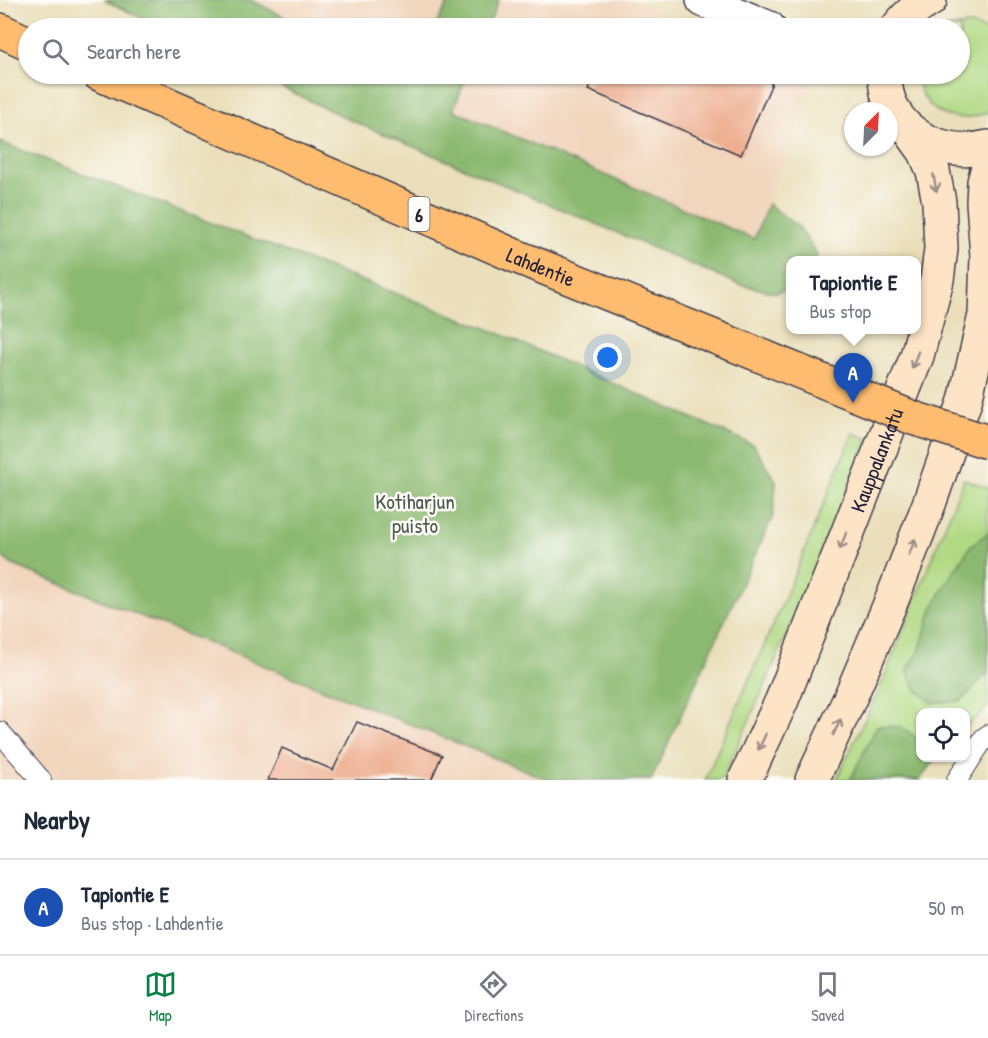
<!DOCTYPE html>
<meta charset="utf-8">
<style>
body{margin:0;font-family:"Patrick Hand",sans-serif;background:#f2f2f3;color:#1f2937}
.controls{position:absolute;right:18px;bottom:18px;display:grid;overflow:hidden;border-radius:12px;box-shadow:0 2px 4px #0004}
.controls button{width:54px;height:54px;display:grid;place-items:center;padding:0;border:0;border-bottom:2px solid #e0e1e3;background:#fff;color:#1f2937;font:30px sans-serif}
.compass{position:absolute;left:844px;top:102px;width:54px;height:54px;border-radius:50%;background:#fff;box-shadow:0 2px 4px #0004;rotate:24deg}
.you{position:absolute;left:608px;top:358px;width:21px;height:21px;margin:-15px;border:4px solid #fff;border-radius:50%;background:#1a73e8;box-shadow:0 0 0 9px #1a73e833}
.badge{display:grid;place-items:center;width:39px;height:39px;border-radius:50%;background:#0b8043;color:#fff;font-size:20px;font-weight:700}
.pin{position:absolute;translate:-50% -50px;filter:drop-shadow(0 2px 3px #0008)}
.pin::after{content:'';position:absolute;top:32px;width:21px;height:18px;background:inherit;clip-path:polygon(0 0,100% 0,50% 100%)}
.popup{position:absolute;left:786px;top:256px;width:135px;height:78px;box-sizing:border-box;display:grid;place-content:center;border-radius:12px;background:#fff;filter:drop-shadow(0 2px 4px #0005);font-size:20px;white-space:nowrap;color:#747a83}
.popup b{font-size:22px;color:#1f2937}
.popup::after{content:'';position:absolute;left:50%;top:100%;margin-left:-12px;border:12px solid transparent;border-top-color:#fff}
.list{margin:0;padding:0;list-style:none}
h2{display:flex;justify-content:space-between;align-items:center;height:78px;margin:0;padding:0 24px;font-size:26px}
h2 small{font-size:20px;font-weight:400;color:#747a83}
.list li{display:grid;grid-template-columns:39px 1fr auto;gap:18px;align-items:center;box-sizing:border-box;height:96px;padding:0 24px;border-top:2px solid #e0e1e3}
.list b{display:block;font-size:22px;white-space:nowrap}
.list p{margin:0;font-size:20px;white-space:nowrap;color:#747a83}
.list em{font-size:20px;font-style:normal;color:#747a83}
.icon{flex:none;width:33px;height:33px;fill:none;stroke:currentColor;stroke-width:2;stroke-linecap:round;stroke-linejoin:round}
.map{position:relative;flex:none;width:988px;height:780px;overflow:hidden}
.search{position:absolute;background:#fff;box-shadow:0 2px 4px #0004;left:18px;right:18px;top:18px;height:66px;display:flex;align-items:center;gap:15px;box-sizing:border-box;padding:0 21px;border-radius:33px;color:#747a83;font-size:22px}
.sheet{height:174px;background:#fff}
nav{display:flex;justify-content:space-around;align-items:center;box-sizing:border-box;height:84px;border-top:2px solid #e0e1e3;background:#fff;font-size:16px;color:#747a83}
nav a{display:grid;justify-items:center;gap:3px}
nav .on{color:#0b8043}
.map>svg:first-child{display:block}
</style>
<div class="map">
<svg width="988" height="780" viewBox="0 0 988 780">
<rect width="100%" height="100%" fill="#fdfcf7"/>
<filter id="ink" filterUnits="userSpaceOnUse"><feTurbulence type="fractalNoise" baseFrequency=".0167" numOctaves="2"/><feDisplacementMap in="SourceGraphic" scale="12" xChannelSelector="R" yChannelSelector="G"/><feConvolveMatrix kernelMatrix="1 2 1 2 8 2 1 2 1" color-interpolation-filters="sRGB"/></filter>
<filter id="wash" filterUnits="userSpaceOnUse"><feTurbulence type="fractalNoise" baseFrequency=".008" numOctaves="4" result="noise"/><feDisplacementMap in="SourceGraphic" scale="24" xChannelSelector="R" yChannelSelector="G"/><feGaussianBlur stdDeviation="1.35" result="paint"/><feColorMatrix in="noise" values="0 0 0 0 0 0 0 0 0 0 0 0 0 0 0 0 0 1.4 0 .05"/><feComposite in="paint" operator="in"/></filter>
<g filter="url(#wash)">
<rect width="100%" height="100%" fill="#eadfba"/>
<g fill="#f1d5bd">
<polygon points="211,0 635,0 693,28 264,28"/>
<polygon points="358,74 790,74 813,84 754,239"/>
<polygon points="0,555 11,564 549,780 0,780"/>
</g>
<g fill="#b1d983" stroke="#6a7e5f" stroke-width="1.5">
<path d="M968,25l10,2 10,5v80c-23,10 -50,8 -64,-15 -5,-6 -6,-15 -8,-23h44v-46h-15z"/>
<polygon points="853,433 869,439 765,685 722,780 705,780 787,593"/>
<polygon points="964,479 988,488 988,707 966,727 966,712 920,712 920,758 913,780 836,780 879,690"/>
</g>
<g fill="#8cb971" stroke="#576e56" stroke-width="1.5">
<polygon points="104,0 251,0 306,28 162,28"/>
<polygon points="450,0 499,0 487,28 434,28"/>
<polygon points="254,74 391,74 405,80 409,74 468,74 453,110 754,239 768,204 800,228 817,255 815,260 790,260 790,287 776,293 738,284 348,119"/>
<polygon points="0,142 491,330 754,445 776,482 773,516 651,780 549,780 11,564 0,555"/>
<polygon points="988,533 988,672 961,701 932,703 916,689 907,671 919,652 932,609 947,582 971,545"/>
<polygon points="877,726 902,727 920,741 920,758 935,758 920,780 850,780"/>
</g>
<g id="blocks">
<g fill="#eeaf91">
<polygon points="619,18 644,28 614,28"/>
<polygon points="595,74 749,74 772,83 741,155 588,90"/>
<polygon points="357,722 442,755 431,780 268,780 282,748 333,770"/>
</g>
</g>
</g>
<g filter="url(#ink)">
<use href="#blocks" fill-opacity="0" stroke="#403e4e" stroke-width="1.5"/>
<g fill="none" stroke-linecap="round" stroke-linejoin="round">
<defs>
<g id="service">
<polyline points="0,732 41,780"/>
<polyline points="957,780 984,738 988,735"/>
</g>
<polyline id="minor" points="703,0 769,28"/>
<g id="secondary">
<path d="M897,28c9,-12 20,-21 33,-28"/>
<path d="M885,74c-1,55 53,85 103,73"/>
<path id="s1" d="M745,780l37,-80 135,-344 20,-76 4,-31 -2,-47 -6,-31 -8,-19 -15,-21"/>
<polyline points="812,780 850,698 893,597 929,504 965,401 985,315 987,257 983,202 984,182 988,167"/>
</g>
<g id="trunk">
<polyline points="0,30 28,43"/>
<path id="s2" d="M99,74l414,181 229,93"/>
</g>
</defs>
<use href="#service" stroke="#403e4e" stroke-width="22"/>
<use href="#minor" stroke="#403e4e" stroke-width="36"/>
<use href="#secondary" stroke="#403e4e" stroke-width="36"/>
<use href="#trunk" stroke="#403e4e" stroke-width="36"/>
<use href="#service" stroke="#fff" stroke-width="20"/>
<use href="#minor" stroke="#fff" stroke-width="33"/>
<use href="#secondary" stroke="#fee4c6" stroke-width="33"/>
<use href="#trunk" stroke="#fdbc70" stroke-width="33"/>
<defs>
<polyline id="trunk-bridge" points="742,348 913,418 988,442"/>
</defs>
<use href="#trunk-bridge" stroke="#403e4e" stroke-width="36" stroke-linecap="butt"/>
<use href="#trunk-bridge" stroke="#fdbc70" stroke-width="33"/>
</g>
<defs><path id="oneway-shaft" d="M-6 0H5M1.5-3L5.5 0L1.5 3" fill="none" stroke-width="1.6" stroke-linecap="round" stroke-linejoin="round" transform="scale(1.5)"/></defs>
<g stroke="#9b8d87">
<use href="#oneway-shaft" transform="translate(935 183) rotate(79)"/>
<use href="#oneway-shaft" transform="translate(915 360) rotate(110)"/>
<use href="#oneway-shaft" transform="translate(843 541) rotate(111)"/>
<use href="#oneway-shaft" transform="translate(912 547) rotate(-69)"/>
<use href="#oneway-shaft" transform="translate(837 727) rotate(-65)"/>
<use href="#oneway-shaft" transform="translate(762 742) rotate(115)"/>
</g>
</g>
<g text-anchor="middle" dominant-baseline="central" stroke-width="5" stroke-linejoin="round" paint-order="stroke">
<rect fill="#fdfcf7" stroke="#646373" stroke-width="1.5" x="408.5" y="197" width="21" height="34" rx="4.5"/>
<g font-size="20" font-weight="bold" fill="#22223b">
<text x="419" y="214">6</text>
</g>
<g font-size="21" fill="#22223b" stroke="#fdfcf7">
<text stroke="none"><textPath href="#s2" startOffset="482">Lahdentie</textPath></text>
<text stroke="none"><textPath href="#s1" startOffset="346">Kauppalankatu</textPath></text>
</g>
<g font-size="21" fill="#4d5951" stroke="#fdfcf7">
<text x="415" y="501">Kotiharjun<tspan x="415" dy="24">puisto</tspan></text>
</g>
</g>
</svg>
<div class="controls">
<button><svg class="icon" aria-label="locate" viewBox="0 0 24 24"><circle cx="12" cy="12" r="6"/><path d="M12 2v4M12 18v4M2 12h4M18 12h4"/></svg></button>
</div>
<svg class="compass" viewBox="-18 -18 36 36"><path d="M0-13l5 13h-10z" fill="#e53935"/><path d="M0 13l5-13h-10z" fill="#747a83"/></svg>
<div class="you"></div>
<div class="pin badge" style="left:853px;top:403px;background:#1a4fb4">A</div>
<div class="popup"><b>Tapiontie E</b>Bus stop</div>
<div class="search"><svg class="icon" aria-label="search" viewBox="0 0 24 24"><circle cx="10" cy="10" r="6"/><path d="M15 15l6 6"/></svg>Search here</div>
</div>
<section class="sheet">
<h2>Nearby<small></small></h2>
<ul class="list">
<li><span class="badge" style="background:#1a4fb4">A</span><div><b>Tapiontie E</b><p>Bus stop · Lahdentie</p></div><em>50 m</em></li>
</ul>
</section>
<nav>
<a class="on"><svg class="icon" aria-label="map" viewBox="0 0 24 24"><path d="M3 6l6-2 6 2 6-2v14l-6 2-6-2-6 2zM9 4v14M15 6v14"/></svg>Map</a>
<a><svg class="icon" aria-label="directions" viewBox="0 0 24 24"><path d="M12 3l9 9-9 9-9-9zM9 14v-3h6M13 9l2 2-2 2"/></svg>Directions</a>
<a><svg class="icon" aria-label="saved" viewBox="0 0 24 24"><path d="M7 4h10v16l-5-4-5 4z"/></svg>Saved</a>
</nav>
